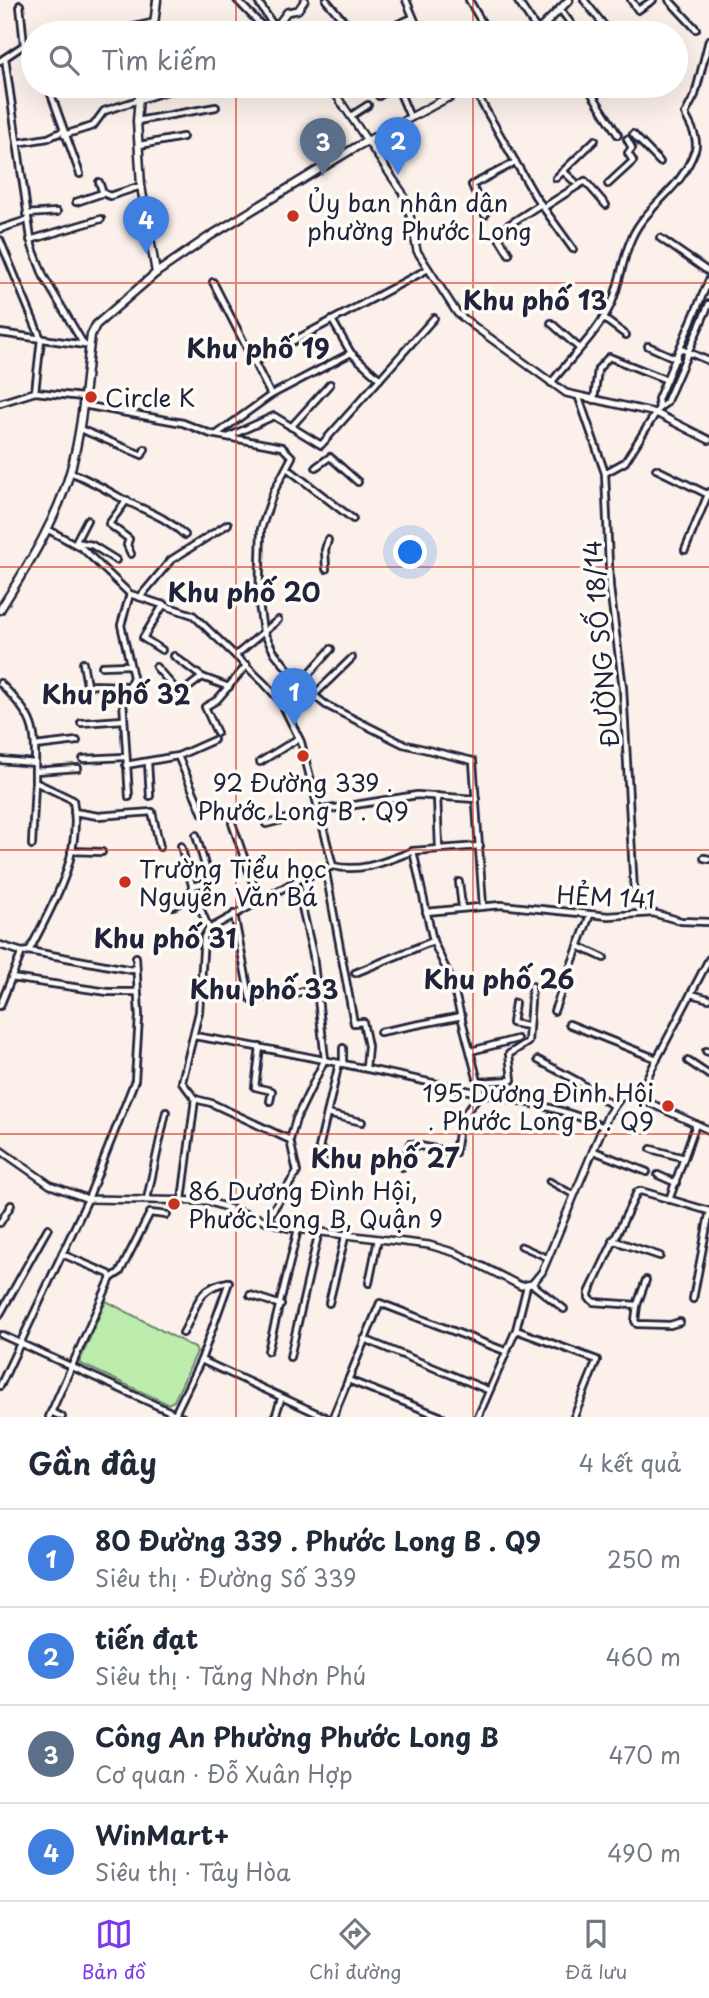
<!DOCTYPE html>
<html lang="vi">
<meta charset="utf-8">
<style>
body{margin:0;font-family:"Playpen Sans",sans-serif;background:#f6f6f7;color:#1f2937}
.you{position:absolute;left:411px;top:553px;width:24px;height:24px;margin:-18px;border:5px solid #fff;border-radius:50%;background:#1a73e8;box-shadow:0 0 0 10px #1a73e833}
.badge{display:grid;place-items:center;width:46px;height:46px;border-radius:50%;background:#7c3aed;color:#fff;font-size:23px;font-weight:700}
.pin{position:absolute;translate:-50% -58px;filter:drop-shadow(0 2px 4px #0008)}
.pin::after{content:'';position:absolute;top:37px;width:24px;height:21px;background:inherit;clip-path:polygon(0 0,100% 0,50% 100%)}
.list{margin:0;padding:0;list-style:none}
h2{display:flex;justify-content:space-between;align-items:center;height:91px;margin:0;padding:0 28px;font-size:30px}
h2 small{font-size:23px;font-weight:400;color:#747a83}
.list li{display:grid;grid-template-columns:46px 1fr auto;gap:21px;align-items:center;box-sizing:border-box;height:98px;padding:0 28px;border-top:2px solid #e0e1e3}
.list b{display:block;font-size:26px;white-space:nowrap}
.list p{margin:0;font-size:23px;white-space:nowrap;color:#747a83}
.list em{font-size:23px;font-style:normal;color:#747a83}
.icon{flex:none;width:38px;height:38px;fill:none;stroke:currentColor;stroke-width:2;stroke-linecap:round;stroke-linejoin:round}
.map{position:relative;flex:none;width:709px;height:1417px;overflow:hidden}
.search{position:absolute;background:#fff;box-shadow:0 7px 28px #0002;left:21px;right:21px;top:21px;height:77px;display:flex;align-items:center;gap:18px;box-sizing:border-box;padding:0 24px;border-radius:38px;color:#747a83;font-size:26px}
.sheet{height:483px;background:#fff}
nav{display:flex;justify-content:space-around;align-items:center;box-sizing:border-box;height:98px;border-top:2px solid #e0e1e3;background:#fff;font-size:19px;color:#747a83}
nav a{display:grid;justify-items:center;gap:4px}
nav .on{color:#7c3aed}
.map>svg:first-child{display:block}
</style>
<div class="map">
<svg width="709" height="1417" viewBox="0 0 709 1417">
<rect width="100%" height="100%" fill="#fcf0ea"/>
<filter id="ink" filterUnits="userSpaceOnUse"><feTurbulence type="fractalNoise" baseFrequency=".0143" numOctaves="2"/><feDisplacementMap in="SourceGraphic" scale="14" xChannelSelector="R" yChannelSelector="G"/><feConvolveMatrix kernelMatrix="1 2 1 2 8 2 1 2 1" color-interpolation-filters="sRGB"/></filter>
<g filter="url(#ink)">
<polygon fill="#bdedac" stroke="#708874" stroke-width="2" points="106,1301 195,1348 197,1352 174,1401 168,1404 79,1363"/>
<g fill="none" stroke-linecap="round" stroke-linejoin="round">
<defs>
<g id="pedestrian">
<polyline points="549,1181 574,1195"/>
<polyline points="521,1246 548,1258"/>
</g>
<g id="minor">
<polyline points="237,0 265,29 275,28"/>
<polyline points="257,0 275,28"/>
<polyline points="326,0 354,33"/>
<polyline points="406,0 420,33"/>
<polyline points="469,0 488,33"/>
<polyline points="517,0 538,31"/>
<polyline points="584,0 610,33"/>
<polyline points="631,0 638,10 653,0"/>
<polyline points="669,0 696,29"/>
<polyline points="20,5 24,45"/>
<polyline points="560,9 578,33"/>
<polyline points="398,24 412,18"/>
<polyline points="108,33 155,22"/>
<polyline points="206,33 211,32"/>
<polyline points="5,58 32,246 44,277 84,345"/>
<polyline points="0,61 24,45 33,43"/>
<polyline points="48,86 80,174"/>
<polyline points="397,86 410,117"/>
<polyline points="445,86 450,98"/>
<polyline points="472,86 535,196 573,249"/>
<polyline points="587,86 618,135"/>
<polyline points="335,92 342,86"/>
<polyline points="379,96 393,86"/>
<polyline points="351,116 368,105"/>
<polyline points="137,121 216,107"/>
<polyline points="633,134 660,162"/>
<polyline points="64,135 93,126 104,111 183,86"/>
<polyline points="17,143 48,138 63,131"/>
<polyline points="140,145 183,137"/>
<polyline points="564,172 575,182"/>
<polyline points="556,178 595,140"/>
<polyline points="99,182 103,193"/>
<polyline points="608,184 633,161 628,153 632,148 627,139"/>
<polyline points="76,202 103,193 110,196 141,186"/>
<polyline points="543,208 585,181 606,205"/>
<polyline points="26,214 57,212"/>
<polyline points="485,215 472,185 514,163"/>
<polyline points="0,229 27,220"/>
<polyline points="660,238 709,272"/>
<polyline points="0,240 41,339 35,392"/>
<polyline points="30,240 101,219"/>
<polyline points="509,254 496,233 541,204"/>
<polyline points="213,282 271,395"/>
<polyline points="603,318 626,335"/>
<polyline points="332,320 351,353 380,379"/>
<polyline points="551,323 579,348"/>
<polyline points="0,333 85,345"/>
<polyline points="648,346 677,359"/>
<polyline points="681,349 709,361"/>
<polyline points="254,362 428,269"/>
<path d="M551,383c20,-26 48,-51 61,-81 11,-27 11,-56 29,-80 22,-29 40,-35 54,-72 4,-12 -5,-25 -10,-36l10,-19 14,-55"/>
<polyline points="579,398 605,473 610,588 623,688 634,892"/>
<polyline points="594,400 598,369 609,357 667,380"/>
<polyline points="0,403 35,392 83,397"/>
<polyline points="83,405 183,423 211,434 282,447 292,457 274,491 261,529 259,604 263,631 274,652 300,684 326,705 403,744 473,761 483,906"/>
<polyline points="659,408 658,399 709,280"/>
<polyline points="291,427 330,384"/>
<polyline points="80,429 142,455 145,449"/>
<polyline points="217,434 271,395 351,353"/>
<polyline points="228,437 274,416 321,445 434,318"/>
<polyline points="316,467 330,457 358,482"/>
<polyline points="287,468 353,519"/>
<polyline points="656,469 709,495"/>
<path d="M70,472c18,7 33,16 49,25 25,14 43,17 66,38"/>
<polyline points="605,473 625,462 659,408 666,403 709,304"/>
<polyline points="127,500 109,524 129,539 127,545 131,554"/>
<path d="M47,529l35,19 48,46 63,21 72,69 16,18 20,40 32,124c29,7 53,-5 80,-15l20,90 19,41 29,111 -21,27 -5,33 -45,-9 -8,23"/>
<polyline points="76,542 92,545 116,560"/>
<polyline points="75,543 87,520"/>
<polyline points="685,550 709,492"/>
<polyline points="326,569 325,550 328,540"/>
<polyline points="140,597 171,560 228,524"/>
<polyline points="162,650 143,638 164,604"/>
<polyline points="236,655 278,620"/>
<polyline points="174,656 202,677 229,687"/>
<polyline points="83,663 87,685 126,686"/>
<polyline points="102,666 129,665"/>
<polyline points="156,667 180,694 202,677"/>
<path d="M0,683c39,39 35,46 35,99l38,18c10,55 -20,105 -44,151l-7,1 -22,54"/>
<polyline points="300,684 331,649"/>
<polyline points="314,695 352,658"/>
<polyline points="81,723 123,720"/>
<polyline points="217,733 205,707 217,700 247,665"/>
<polyline points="35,746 77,741"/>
<polyline points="178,756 203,814"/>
<polyline points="83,759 125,757"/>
<polyline points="0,760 35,763"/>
<polyline points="260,762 299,738"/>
<polyline points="148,763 150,796"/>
<polyline points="126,765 178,756 214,740"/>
<polyline points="35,771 78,768"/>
<polyline points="437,796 439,848"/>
<polyline points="129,797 123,700 133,677 121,625 130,594"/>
<polyline points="74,812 98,816 152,812 160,847"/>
<polyline points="232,823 259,900"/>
<polyline points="266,824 317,811 417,795 476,799"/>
<polyline points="32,845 35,783"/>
<polyline points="181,846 195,896 209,929"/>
<polyline points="71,851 102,852"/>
<polyline points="413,851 480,846"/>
<polyline points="704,858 709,859"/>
<polyline points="325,867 354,1023 363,1022 368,1046 366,1068"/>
<polyline points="459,882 462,907"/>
<polyline points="192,886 210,882 196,835"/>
<polyline points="173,906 195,896"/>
<polyline points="426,912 501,905 608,916 653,913 681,921 709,922"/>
<polyline points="234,914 250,998 254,1001 283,990"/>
<polyline points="0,945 22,952"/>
<polyline points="578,946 604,958"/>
<polyline points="29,951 132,970 136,967"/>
<polyline points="355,973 433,941"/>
<polyline points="11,978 108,992 137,992"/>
<polyline points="296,993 317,987"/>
<polyline points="691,994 709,999"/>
<polyline points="515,1003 512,1023 528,1026"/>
<polyline points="554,1011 590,915"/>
<polyline points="569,1024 657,1059"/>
<polyline points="380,1032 462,1016"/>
<path d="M194,1036c91,15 181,34 271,54 47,10 95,16 138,37"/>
<polyline points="260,1047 255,1087 272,1091 270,1101"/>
<polyline points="343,1048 343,1064"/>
<polyline points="471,1051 517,1039"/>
<polyline points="706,1051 709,1052"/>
<polyline points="538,1060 579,1082 613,1106"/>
<polyline points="688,1061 709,1075"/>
<polyline points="339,1063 319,1148 337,1162 355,1166"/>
<polyline points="479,1082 512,1080 509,1054 528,1042 532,986"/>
<polyline points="637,1097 709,959"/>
<polyline points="195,1099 211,1103 290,1140"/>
<polyline points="327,1114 362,1122"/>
<polyline points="651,1149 684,1158"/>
<polyline points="594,1151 647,1172"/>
<polyline points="658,1175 676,1183"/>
<polyline points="147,1199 166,1112"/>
<polyline points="182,1200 195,1099 182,1082 199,1012 204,937 209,929 296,881 333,866"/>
<polyline points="669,1200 696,1124"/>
<polyline points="266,1221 297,1172 290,1140 296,1119 325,1059 313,955 296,881"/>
<polyline points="0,1223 11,1205"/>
<polyline points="612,1240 660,1256"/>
<polyline points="62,1254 109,1274 111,1278"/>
<polyline points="111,1278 120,1272 150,1213 167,1215"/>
<polyline points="369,1283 378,1239"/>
<polyline points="532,1284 564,1309"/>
<polyline points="250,1295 281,1305"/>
<polyline points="693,1299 709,1215"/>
<polyline points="329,1303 346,1233"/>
<polyline points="637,1305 646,1280"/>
<polyline points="0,1314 48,1228"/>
<polyline points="680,1322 670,1325 637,1324 635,1321 637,1305 594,1302 589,1298 589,1293 637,1192 641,1191 709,1211"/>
<polyline points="516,1330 597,1360 574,1417"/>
<path d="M183,1333c15,-26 12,-45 45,-51"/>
<polyline points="2,1335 182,1417"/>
<polyline points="364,1339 488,1390"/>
<polyline points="268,1351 298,1229"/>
<polyline points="290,1357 319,1231"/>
<polyline points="201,1360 325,1417"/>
<polyline points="348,1380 442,1417"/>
<polyline points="0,1386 88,1199 135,1080 139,1017 136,957"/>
<polyline points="51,1412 62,1417"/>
<polyline points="175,1414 201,1360 229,1282"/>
<polyline points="49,1417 111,1278"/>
<polyline points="275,1417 281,1399"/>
<polyline points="333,1417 380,1303 505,1351"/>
<polyline points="478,1417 516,1330 527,1286"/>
</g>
<g id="tertiary">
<polyline points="285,33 275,28 287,12 298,10 305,0"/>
<polyline points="330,86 402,192 408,205 417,251 457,313 475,327 566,393 656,413 709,440"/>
<polyline points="0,1150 50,1185 88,1199 207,1201 288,1228 429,1245 456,1253 521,1286 532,1284 542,1272 608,1115 620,1098 630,1094 709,1130"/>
</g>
<g id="secondary">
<polyline points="153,33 157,0"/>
<polyline points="536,33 569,0"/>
<polyline points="140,86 137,121 141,186 156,273"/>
<path d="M0,610c28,-45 57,-90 71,-141 12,-43 14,-89 20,-134l5,-10 60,-52 54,-37 146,-89 113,-61"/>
</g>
</defs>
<use href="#pedestrian" stroke="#22223b" stroke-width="9"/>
<use href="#minor" stroke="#22223b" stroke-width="10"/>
<use href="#tertiary" stroke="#22223b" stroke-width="10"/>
<use href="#secondary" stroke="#22223b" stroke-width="11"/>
<use href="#pedestrian" stroke="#fdfcf7" stroke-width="3.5"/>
<use href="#minor" stroke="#fdfcf7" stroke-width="4.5"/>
<use href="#tertiary" stroke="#fdfcf7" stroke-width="5"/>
<use href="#secondary" stroke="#fdfcf7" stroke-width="6"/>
</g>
</g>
<path fill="none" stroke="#c8321e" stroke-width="2" stroke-opacity="0.55" d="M236,0v33M473,0v33M236,86v1331M473,86v1331M0,283h709M0,567h709M0,850h709M0,1134h709"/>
<g fill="#c8321e" stroke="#fdfcf7" stroke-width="2.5">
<circle cx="293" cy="216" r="7"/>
<circle cx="91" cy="397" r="7"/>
<circle cx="303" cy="756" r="7"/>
<circle cx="125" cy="882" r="7"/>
<circle cx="668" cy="1106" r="7"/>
<circle cx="174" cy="1204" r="7"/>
</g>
<g text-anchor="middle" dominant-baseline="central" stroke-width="7" stroke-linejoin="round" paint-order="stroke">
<g font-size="24" fill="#22223b" stroke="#fdfcf7" text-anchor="start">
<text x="307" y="202">Ủy ban nhân dân<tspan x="307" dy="28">phường Phước Long</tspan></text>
<text x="105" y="397">Circle K</text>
<text x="303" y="782" text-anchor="middle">92 Đường 339 .<tspan x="303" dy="28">Phước Long B . Q9</tspan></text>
<text x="139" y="868">Trường Tiểu học<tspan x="139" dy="28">Nguyễn Văn Bá</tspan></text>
<text x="654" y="1092" text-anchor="end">195 Dương Đình Hội<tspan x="654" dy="28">. Phước Long B . Q9</tspan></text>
<text x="188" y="1190">86 Dương Đình Hội,<tspan x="188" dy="28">Phước Long B, Quận 9</tspan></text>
</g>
<g font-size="24" fill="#22223b" stroke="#fdfcf7">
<text transform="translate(600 644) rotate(-95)">ĐƯỜNG SỐ 18/14</text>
<text transform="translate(606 896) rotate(3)">HẺM 141</text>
</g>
<g font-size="26" font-weight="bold" fill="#22223b" stroke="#fdfcf7">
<text x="535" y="299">Khu phố 13</text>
<text x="258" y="347">Khu phố 19</text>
<text x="244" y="591">Khu phố 20</text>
<text x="116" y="693">Khu phố 32</text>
<text x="165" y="937">Khu phố 31</text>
<text x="499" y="978">Khu phố 26</text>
<text x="264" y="988">Khu phố 33</text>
<text x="385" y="1157">Khu phố 27</text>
</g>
</g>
</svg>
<div class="you"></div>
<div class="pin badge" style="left:294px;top:726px;background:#3f7fe0">1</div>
<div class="pin badge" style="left:398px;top:175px;background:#3f7fe0">2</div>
<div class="pin badge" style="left:323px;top:176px;background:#5c6f8a">3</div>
<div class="pin badge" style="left:146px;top:254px;background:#3f7fe0">4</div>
<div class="search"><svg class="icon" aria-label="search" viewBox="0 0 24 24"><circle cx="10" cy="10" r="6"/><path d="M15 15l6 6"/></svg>Tìm kiếm</div>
</div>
<section class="sheet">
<h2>Gần đây<small>4 kết quả</small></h2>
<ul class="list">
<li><span class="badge" style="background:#3f7fe0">1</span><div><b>80 Đường 339 . Phước Long B . Q9</b><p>Siêu thị · Đường Số 339</p></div><em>250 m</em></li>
<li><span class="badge" style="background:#3f7fe0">2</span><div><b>tiến đạt</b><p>Siêu thị · Tăng Nhơn Phú</p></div><em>460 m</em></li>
<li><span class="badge" style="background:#5c6f8a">3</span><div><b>Công An Phường Phước Long B</b><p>Cơ quan · Đỗ Xuân Hợp</p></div><em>470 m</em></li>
<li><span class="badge" style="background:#3f7fe0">4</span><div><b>WinMart+</b><p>Siêu thị · Tây Hòa</p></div><em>490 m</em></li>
</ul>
</section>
<nav>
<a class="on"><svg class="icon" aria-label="map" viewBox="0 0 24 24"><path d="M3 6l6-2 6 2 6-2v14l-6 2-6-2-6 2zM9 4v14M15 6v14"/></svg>Bản đồ</a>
<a><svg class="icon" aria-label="directions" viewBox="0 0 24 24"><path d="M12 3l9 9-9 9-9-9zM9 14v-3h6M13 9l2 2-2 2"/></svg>Chỉ đường</a>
<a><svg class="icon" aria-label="saved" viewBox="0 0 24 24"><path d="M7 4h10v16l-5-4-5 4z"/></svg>Đã lưu</a>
</nav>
